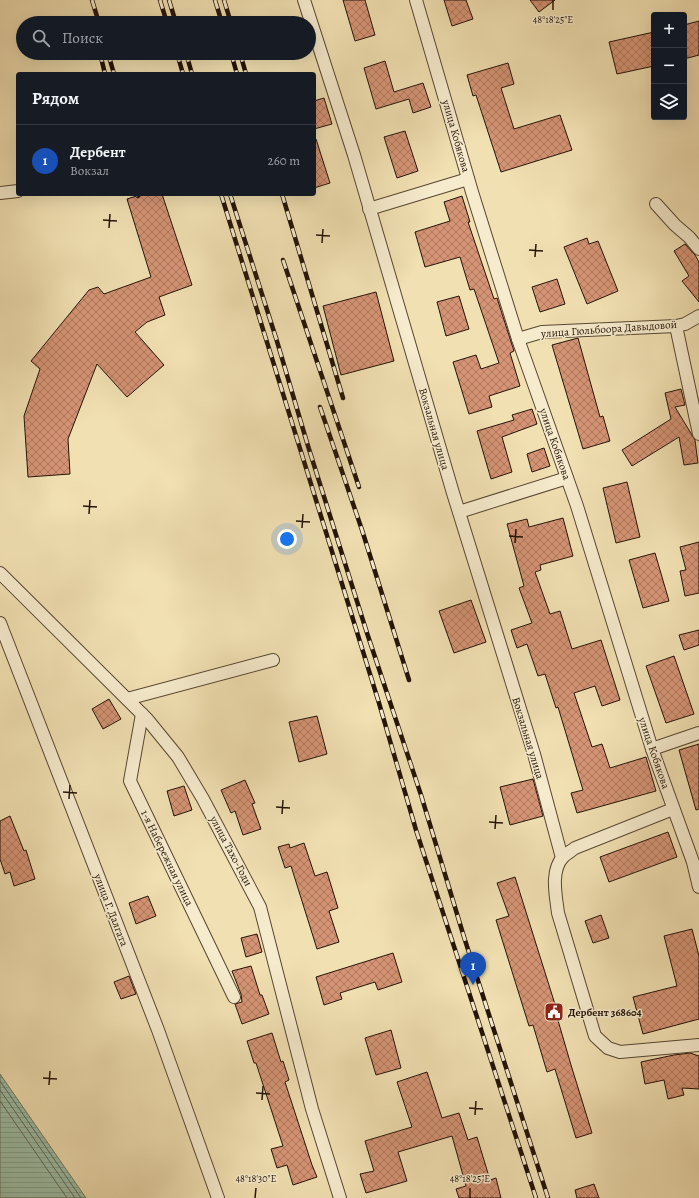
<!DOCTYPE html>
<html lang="ru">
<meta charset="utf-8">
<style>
body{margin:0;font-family:Alegreya,serif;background:#20242c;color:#f1f3f6}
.controls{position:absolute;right:12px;top:12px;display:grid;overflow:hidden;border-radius:4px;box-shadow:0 4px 16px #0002}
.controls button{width:36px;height:36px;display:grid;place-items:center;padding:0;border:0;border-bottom:1px solid #363941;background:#171b24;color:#f1f3f6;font:20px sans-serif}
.you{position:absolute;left:287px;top:539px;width:14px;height:14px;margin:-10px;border:3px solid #fff;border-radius:50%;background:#1a73e8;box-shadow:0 0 0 6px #1a73e833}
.badge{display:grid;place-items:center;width:26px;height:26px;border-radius:50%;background:#8c9099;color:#fff;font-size:13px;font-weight:700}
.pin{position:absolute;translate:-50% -33px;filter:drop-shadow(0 1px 2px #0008)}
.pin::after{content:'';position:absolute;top:21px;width:14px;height:12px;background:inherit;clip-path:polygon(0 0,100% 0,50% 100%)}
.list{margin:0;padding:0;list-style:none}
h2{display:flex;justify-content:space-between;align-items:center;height:52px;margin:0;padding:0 16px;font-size:17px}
h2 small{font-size:13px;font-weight:400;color:#9ea1a6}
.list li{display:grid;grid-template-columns:26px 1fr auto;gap:12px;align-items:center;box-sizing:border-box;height:72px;padding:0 16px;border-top:1px solid #363941}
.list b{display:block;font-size:15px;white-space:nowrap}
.list p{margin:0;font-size:13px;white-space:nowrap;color:#9ea1a6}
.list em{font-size:13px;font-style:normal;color:#9ea1a6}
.icon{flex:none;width:22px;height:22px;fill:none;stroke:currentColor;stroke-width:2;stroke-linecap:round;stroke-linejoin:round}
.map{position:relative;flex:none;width:699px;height:1198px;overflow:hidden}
.search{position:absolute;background:#171b24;box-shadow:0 4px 16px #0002;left:16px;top:16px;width:300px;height:44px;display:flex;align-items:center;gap:10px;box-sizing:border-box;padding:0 14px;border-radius:22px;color:#9ea1a6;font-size:15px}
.panel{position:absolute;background:#171b24;box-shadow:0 4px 16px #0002;left:16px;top:72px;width:300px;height:124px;border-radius:4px}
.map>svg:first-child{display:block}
</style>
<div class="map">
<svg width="699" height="1198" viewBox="0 0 699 1198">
<defs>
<pattern id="water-rules" width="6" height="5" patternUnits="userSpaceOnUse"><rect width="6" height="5" fill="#9cbea7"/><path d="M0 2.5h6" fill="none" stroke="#86a28e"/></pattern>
<pattern id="building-cross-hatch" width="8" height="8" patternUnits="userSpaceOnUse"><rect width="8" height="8" fill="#d59475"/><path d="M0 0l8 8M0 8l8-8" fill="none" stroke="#ad785e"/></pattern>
</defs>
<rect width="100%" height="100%" fill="#f1e0b2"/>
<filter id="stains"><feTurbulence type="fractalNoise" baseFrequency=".005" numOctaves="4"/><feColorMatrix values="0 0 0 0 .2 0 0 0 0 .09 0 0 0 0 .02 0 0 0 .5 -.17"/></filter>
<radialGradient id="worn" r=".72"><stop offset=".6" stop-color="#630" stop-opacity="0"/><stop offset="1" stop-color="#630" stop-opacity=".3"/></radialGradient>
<polygon fill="url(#water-rules)" stroke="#6c7a67" points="0,1074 86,1198 0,1198"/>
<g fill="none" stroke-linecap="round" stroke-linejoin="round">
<g stroke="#606857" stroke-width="1">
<polyline points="0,1081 81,1198"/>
<polyline points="0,1090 75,1198"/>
<polyline points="0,1101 67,1198"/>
</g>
</g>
<g fill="url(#building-cross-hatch)" stroke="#241307">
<polygon points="343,0 365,0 375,35 355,41"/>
<polygon points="444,0 466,0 473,19 452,26"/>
<polygon points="530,0 555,0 539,12"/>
<polygon points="699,21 699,55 684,59 684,25"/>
<polygon points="654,32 654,66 617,74 609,42"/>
<polygon points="385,61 394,92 423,83 431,107 413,113 409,99 376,109 364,68"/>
<polygon points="508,63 514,84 501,88 514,129 560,115 572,150 501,172 476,95 473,96 467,75"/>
<polygon points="324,98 332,124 314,129 314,101"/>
<polygon points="405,131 418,171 397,178 384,137"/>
<polygon points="314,139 316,139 330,183 314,188"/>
<polygon points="143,194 162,194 192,285 159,297 165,315 147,322 135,332 164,365 127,397 97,364 68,439 70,474 28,477 24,416 40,369 31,361 89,290 98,287 104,294 151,277 127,199"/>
<polygon points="462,196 470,222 468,222 494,299 497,298 514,351 510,353 520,386 489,396 492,407 469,414 453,362 476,355 481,369 499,363 474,289 470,290 460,257 425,267 415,232 450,221 444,202"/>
<polygon points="587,238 589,244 598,241 618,291 587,304 564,247"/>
<polygon points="685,244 695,255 699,262 699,302 682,281 689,276 674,251"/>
<polygon points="557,279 565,304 540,312 532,287"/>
<polygon points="376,292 394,361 341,375 323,306"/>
<polygon points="459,296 469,329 446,336 437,302"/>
<polygon points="578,338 600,417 603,416 610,441 583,449 552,345"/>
<polygon points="681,389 685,405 675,407 695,440 698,463 684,465 679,437 632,466 622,450 671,419 665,393"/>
<polygon points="532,409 537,424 502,437 512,472 491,479 477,431 514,420 512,415"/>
<polygon points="544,448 550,466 532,472 527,454"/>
<polygon points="627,482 640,537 616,543 603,488"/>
<polygon points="563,518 573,556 540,565 541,570 535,572 550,614 560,611 572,649 601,640 620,700 602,706 595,686 574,693 592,747 602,744 610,768 646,757 656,791 577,813 571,793 583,790 558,707 556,708 545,674 538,676 527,644 517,648 511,630 532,623 519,588 524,586 507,524 527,519 529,527"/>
<polygon points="699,542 699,593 685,596 680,571 686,570 680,547"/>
<polygon points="655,553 669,601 643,608 629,560"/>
<polygon points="471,600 486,642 454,653 439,611"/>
<polygon points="699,630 699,645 684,650 679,635"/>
<polygon points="674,656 694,714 666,723 646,666"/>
<polygon points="109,699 121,719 103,729 92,709"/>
<polygon points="317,716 327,754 299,762 289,722"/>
<polygon points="699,744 699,809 696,810 679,750"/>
<polygon points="533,779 543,816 510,825 500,787"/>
<polygon points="245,780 255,803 252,804 261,829 243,835 235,811 231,813 221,790"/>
<polygon points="184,786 192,810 174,816 167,791"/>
<polygon points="10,816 24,851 26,850 35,879 14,886 10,872 5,874 0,859 0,821"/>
<polygon points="668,832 677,857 609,882 600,857"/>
<polygon points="304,843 315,876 327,872 338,908 329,911 339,942 317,949 291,866 285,868 278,847 289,844 290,848"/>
<polygon points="515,877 559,1017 557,1017 571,1065 592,1133 576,1138 555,1069 547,1072 533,1025 529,1026 496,920 509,916 497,883"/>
<polygon points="148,896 156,916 136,924 129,903"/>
<polygon points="601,915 609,938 593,943 585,921"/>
<polygon points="692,929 699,956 699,1019 643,1034 633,997 677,986 664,936"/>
<polygon points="257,934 262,952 246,957 241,938"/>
<polygon points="393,953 402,982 378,990 375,982 340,993 342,999 324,1005 316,977"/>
<polygon points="251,966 260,995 262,995 269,1014 242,1024 235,1004 242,1002 241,994 232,971"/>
<polygon points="129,976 136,994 121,999 114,982"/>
<polygon points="391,1030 401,1068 376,1075 365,1038"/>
<polygon points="272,1033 281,1062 283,1061 289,1080 285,1082 312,1165 317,1177 293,1185 287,1165 277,1168 271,1149 283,1146 256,1063 254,1063 247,1041"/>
<polygon points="690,1053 699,1056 699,1089 682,1088 684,1095 668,1099 664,1080 645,1084 641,1062 674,1055"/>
<polygon points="427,1072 442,1118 459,1113 468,1140 477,1137 490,1180 496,1178 501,1198 459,1198 456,1189 466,1186 452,1136 398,1152 407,1181 366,1193 360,1174 374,1171 365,1141 412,1127 397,1082"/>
<polygon points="594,1184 599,1198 577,1198 575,1190"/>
</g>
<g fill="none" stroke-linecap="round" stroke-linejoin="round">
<defs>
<g id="minor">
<polyline points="304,0 354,155 453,493 534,754 562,858"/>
<polyline points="416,0 472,192 518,339 577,506 652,749 693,862 699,887"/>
<polyline points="0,193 18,191"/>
<polyline points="656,204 675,225 689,237 699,249"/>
<polyline points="369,209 468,179"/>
<polyline points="676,326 699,434"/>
<polyline points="518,339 542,332 676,326 685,324 699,316"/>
<polyline points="459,512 567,478"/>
<polyline points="0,573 147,719 178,757 203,799 260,907 312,1109 340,1198"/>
<polyline points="0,623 158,1030 218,1198"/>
<polyline points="127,699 273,660"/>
<polyline points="142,714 130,781 234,997"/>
<polyline points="652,749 699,733"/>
<path d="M673,809l-98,39c-4,3 -9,6 -12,9 -13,14 -7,39 -5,56l37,123 13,12 12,4 79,-7"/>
</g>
</defs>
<use href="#minor" stroke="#574632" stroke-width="14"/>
<use href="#minor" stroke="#f6ebcd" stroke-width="12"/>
<defs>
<g id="rail">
<polyline points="92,0 99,23"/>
<polyline points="160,0 167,23"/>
<polyline points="169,0 176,23"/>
<polyline points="215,0 222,23"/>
<polyline points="224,0 231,23"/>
<polyline points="100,53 105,74"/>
<polyline points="108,53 114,74"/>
<polyline points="177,53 183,74"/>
<polyline points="186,53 192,74"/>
<polyline points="231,53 237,74"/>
<polyline points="240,53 246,74"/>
<polyline points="137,194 138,196"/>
<polyline points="221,194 379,703 416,830 536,1198"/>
<polyline points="230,194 276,338 308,446 367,633 421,795 464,937 548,1198"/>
<polyline points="282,194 343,398"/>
<polyline points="283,260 359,487"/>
<polyline points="320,407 362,530 409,680"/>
</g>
</defs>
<use href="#rail" stroke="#241307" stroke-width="4.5"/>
<use href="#rail" stroke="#f6ebcd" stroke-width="3" stroke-dasharray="9" stroke-linecap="butt"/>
</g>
<path fill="none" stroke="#241307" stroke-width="1.5" d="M553,10v-10M103,220l14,1M109,228l1,-14M316,235l14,1M322,243l1,-14M529,250l14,1M535,257l1,-13M83,506l14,1M89,514l1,-14M296,521l14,1M302,528l1,-14M509,536l14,1M515,543l1,-14M63,792l14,1M69,799l1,-14M276,807l14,1M282,814l1,-14M489,822l14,1M495,829l1,-14M43,1078l14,1M49,1085l1,-14M256,1093l14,1M262,1100l1,-14M469,1108l14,1M475,1115l1,-14M255,1198l1,-10M470,1198v-10"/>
<defs>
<symbol id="civic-square" viewBox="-11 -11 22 22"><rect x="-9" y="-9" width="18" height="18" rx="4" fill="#8f2418" stroke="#f6ebcd"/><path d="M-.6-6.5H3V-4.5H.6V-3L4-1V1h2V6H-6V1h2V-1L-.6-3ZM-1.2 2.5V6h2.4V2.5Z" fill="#fff"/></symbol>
</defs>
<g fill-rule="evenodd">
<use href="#civic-square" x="543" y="1001" width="22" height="22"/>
</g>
<g text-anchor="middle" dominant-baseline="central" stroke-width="3" stroke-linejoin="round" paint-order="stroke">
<g font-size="11" fill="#241307" stroke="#f6ebcd">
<text transform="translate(456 136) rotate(74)">улица Кобякова</text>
<text transform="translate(609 329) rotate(-4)">улица Гюльбоора Давыдовой</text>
<text transform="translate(434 429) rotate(74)">Вокзальная улица</text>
<text transform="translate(555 444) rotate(71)">улица Кобякова</text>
<text transform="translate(528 738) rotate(73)">Вокзальная улица</text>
<text transform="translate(654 753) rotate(71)">улица Кобякова</text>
<text transform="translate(231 851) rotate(62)">улица Тахо-Годи</text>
<text transform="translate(167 858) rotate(64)">1-я Набережная улица</text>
<text transform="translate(111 910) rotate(69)">улица Г. Далгата</text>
</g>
<g font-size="11" font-weight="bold" fill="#241307" stroke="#f6ebcd" text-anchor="start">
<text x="568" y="1012">Дербент 368604</text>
</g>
</g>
<g font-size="10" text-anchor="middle" fill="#241307" stroke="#f6ebcd" stroke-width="3" stroke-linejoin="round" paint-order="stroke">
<text x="553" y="23">48°18'25"E</text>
<text x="256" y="1182">48°18'30"E</text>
<text x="470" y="1182">48°18'25"E</text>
</g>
<rect width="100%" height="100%" filter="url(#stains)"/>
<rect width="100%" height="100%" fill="url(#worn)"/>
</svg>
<div class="controls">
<button>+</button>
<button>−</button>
<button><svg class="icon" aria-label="layers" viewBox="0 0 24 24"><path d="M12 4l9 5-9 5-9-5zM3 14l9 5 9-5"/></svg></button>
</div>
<div class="you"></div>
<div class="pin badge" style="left:473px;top:985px;background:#1a4fb4">1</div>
<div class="search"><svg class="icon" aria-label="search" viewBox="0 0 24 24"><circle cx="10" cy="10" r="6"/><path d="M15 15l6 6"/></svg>Поиск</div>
<section class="panel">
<h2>Рядом<small></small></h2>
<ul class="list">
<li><span class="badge" style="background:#1a4fb4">1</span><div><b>Дербент</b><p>Вокзал</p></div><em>260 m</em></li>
</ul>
</section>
</div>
